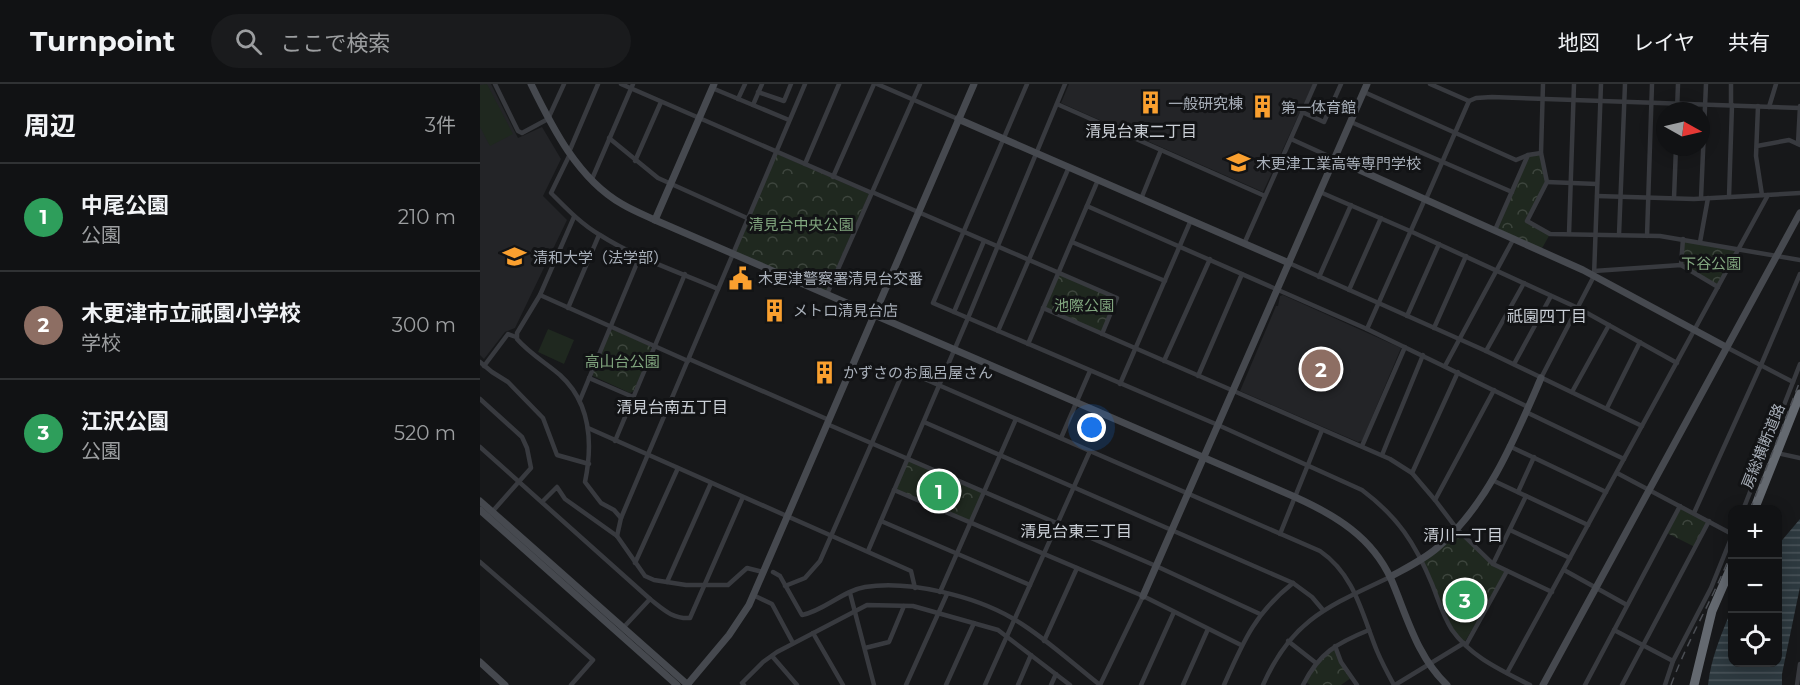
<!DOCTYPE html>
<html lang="ja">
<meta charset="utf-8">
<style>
body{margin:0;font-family:Montserrat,"Noto Sans JP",sans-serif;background:#1a1b1d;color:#f1f3f6}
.controls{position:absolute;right:18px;bottom:18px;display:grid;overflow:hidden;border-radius:12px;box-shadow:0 3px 15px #0003}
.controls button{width:54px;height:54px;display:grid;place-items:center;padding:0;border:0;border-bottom:2px solid #303234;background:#111214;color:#f1f3f6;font:30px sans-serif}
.compass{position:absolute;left:1176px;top:18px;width:54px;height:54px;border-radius:50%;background:#111214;box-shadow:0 3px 15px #0003;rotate:98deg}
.you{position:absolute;left:612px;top:344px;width:21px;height:21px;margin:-15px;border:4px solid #fff;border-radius:50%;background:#1a73e8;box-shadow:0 0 0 9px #1a73e833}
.badge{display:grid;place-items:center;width:39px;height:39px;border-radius:50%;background:#faa02f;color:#fff;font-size:20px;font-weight:700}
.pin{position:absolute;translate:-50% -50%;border:3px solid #fff;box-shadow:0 2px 6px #0006}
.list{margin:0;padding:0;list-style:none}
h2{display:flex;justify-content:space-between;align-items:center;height:78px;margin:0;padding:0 24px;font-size:26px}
h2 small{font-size:20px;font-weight:400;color:#9c9ea0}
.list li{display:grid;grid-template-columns:39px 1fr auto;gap:18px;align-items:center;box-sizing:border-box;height:108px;padding:0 24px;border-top:2px solid #303234}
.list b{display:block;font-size:22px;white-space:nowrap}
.list p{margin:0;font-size:20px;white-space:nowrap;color:#9c9ea0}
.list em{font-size:20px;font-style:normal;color:#9c9ea0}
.icon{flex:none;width:33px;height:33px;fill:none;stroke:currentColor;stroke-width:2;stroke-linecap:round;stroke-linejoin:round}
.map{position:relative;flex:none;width:1320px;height:601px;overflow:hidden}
header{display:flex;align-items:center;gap:36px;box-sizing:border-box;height:84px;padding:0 30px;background:#111214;border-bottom:2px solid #303234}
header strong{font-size:28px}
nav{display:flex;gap:33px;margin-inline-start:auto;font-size:21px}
.search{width:420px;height:54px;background:#1a1b1d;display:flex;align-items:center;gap:15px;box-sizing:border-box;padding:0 21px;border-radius:33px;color:#9c9ea0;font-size:22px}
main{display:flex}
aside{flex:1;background:#111214}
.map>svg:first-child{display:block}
</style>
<header>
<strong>Turnpoint</strong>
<div class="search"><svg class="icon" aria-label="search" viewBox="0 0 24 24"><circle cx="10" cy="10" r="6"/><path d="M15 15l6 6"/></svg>ここで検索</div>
<nav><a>地図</a><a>レイヤ</a><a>共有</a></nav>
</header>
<main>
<aside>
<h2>周辺<small>3件</small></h2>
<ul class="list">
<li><span class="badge" style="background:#2e9e5b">1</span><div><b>中尾公園</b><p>公園</p></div><em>210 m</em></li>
<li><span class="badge" style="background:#8d6e63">2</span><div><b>木更津市立祇園小学校</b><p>学校</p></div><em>300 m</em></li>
<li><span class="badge" style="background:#2e9e5b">3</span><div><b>江沢公園</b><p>公園</p></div><em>520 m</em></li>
</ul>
</aside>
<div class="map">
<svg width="1320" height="601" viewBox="0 0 1320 601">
<defs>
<pattern id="park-crowns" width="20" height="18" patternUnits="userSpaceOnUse" patternTransform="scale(1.5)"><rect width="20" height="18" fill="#1f281f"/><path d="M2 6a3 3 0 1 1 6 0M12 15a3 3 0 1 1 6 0" fill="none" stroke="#3d453d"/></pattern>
<pattern id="water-rules" width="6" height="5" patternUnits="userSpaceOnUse" patternTransform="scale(1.5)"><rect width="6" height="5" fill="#2d393f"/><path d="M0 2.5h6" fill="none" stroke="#495359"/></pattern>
</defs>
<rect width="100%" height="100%" fill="#17181a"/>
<g fill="#232427">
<polygon points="0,0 11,0 38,54 62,43 81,75 63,112 87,136 35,244 25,248 4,275 0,271"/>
<polygon points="589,0 833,0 783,108 581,19"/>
<polygon points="803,211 921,264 882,357 878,358 760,307 796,222 798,222 800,212"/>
</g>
<g fill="url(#park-crowns)">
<polygon points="1061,69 1067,98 1047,137 1070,150 1061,166 1015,146 1048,71"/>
<polygon points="297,70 389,110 346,207 254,169"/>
<polygon points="1203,155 1259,165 1238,203 1201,181"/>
<polygon points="578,189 637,214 622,250 563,224"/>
<polygon points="134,246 170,262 171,265 154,307 150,309 113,292 112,288 130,247"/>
<polygon points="428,375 505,408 491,439 414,406"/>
<polygon points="1200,422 1229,437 1215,463 1185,448"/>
<polygon points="977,445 1013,480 1027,487 984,559 972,545 942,476"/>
<polygon points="855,562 871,594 861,601 830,601 825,597 835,582"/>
</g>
<g fill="#1f281f">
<polygon points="7,0 33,50 10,62 0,43 0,1"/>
<polygon points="68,245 94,256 84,280 58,268"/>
</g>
<path fill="url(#water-rules)" d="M1320,435v68l-18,87v11h-74c3,-28 14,-52 24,-77v54h46v-117z"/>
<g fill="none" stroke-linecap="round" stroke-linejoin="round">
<g stroke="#383a3f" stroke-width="4.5">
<polyline points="15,0 38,47 42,49 68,35 84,0"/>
<polyline points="141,0 392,109"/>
<polyline points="397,0 478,35"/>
<path d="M547,0l-94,219 285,122 144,65c36,27 53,53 70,94 6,15 11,32 20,46 19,27 49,40 78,55"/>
<polyline points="950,0 989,17"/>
<polyline points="1063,0 1061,69 1067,98 1047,137 1070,150 1180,152 1320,176"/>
<polyline points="232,4 309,36"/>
<polyline points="278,8 304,17 311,0"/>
<polyline points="884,8 1036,76 1048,71 1061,69"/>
<polyline points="258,15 265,0"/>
<polyline points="577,20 785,112"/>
<polyline points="273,21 282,0"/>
<polyline points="1251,21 1251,0"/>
<polyline points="1278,22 1276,72 1282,111"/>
<polyline points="1289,23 1296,0"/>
<polyline points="1197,27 1198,0"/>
<polyline points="822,28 844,38 861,0"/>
<polyline points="871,38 1032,108"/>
<polyline points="129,54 178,94 267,134"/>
<polyline points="811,55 855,75"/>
<polyline points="1318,60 1320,22"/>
<polyline points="1277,62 1309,56 1320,61"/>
<polyline points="89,68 118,0"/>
<path d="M90,70l-19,39c15,15 30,31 49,42 36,23 79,37 118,54"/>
<polyline points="155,77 181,18"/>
<polyline points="325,80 359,0"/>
<polyline points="353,93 394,0"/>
<polyline points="112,95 153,0"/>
<polyline points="1067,98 1117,100"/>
<polyline points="392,108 637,214 622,250"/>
<polyline points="840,108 930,147 1098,224 1197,279"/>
<polyline points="1117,112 1214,115 1320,109"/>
<polyline points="1249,113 1252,21"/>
<polyline points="1194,114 1196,63"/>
<polyline points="1221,114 1226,0"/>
<polyline points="661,115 681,66"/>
<polyline points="946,115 989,17 996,14 1012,13 1320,24"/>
<polyline points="607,122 887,245 1048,323"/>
<path d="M94,133l-34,78 -23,38v6c12,14 29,24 43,36 31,28 33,68 25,107l16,21 13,7 7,8"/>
<polyline points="1015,146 1048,71"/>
<polyline points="1089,150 1094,0"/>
<polyline points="1139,151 1145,0"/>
<polyline points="1167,152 1172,0"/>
<polyline points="592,158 685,197"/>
<polyline points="1220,158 1228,114"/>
<polyline points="764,160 835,0"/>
<polyline points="809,179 1006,267 1162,342"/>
<polyline points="1201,181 1203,155"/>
<polyline points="1114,187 1201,181 1238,203"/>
<polyline points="839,193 871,121"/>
<polyline points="869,206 901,134"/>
<polyline points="347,210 440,0"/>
<polyline points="60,211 208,277"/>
<polyline points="88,224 119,151"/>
<polyline points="563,224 910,375 932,389 955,416 977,445 1013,480 1072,508"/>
<polyline points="474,228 504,157"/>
<polyline points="927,232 959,160"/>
<polyline points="954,244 986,172"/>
<polyline points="887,245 945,115"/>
<polyline points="518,247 589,83"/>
<polyline points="548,260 618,96"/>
<polyline points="1246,263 1313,298"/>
<polyline points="1006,267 1044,199"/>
<polyline points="209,275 349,336"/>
<polyline points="684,277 730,175"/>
<polyline points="0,278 12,288 28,298 63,334 77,371 109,380"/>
<polyline points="1034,280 1071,212"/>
<polyline points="4,282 28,250 36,253"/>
<polyline points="965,282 1034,154"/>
<polyline points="718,292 762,190"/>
<polyline points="109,294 153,313"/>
<polyline points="1061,294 1114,192 1121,0"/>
<polyline points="640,300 711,136"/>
<polyline points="1092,308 1129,241"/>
<polyline points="0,315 42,353 47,364 51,384 12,428"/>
<polyline points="100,316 160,172"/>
<polyline points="1127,324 1160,258"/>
<polyline points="1046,328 1144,375"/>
<polyline points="444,338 813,499 832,513 843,526"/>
<polyline points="347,340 676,482 780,530"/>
<polyline points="108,344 431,487 435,504"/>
<polyline points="581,354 610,287"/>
<polyline points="135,357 205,190"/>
<polyline points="882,362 925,263"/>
<polyline points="1029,362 1126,408"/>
<path d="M0,363l170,152c13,10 22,20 40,19l53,-121"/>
<polyline points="1297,369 1320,374"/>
<polyline points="902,371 943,271"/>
<polyline points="932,389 978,288"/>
<polyline points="1137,389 1252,450"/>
<polyline points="1012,396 1108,441"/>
<polyline points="414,406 663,512 761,561"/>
<polyline points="1038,408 1054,373"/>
<polyline points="955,416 1014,306"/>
<polyline points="62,418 77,403 85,415 137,452 165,492 174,496 206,501 248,501 267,484 283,488"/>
<polyline points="1263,426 1320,280"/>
<polyline points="1214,429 1281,281 1320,190"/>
<polyline points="401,437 550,501"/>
<polyline points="1030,446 1090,474"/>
<polyline points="800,450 842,346"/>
<polyline points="137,452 141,434 325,0"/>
<polyline points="388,467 488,234 585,0"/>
<polyline points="0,478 113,576 91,601"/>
<polyline points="155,479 198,384"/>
<polyline points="1013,480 1046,412"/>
<polyline points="1084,486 1147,521"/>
<path d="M293,488l7,4 22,39c22,-4 40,-24 63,-28 44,-7 109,9 147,31 30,17 61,46 88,67"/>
<polyline points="187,498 231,399"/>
<path d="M305,502l20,-8 15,-17 84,-191 416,181c35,24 42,63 57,100 5,12 11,23 17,34"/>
<polyline points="460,508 536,335"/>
<polyline points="370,509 394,601"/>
<polyline points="273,511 292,520 313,559"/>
<polyline points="143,544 170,515"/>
<polyline points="1134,546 1193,577"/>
<polyline points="333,549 363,601"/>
<polyline points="564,557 597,484"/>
<polyline points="808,557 836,579"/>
<polyline points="986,561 1027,487"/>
<polyline points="855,562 861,578 877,601"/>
<polyline points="385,564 409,558 424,522"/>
<polyline points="292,572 317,601"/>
<polyline points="1027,589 1288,111"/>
<polyline points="264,601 262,599 283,578 297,568 387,521 433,522 518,546 590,601"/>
<polyline points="426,601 467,510"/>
<polyline points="466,601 494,539"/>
<polyline points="505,601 610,367"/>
<polyline points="538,601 551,571"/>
<polyline points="571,601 576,590"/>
<polyline points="620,601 663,512"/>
<polyline points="661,601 694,528"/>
<polyline points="703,601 728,545"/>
<path d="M744,601c19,-43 31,-72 69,-102"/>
<path d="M783,601c29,-66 66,-79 127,-108"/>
<path d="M823,601c16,-32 34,-42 66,-55"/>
<polyline points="915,601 984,559"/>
<polyline points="1105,601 1200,422"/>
<polyline points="1142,601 1229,437"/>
<polyline points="1185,601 1193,577 1231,504 1252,452"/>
<polyline points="1317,601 1320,580"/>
</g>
<g stroke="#46494f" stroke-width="7">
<path d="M51,0c21,43 47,95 91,120 10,6 22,11 33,16l640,277c40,18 77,40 96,82 16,37 26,78 56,106"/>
<polyline points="478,35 809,179"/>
<polyline points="855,75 1103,186 1246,263"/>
<polyline points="175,136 234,0"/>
<polyline points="0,417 208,601"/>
<polyline points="0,426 197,601"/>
<path d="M910,493c16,-9 33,-17 47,-29 51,-43 78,-110 104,-170"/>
<polyline points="663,512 887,0"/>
<polyline points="0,578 25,601"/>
<polyline points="207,601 249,551 269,521 494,0"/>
<polyline points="1063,601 1320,129"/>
</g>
<g stroke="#646970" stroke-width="9">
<polyline points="1274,426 1320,310"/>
<polyline points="1214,601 1232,527 1252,481"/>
</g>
<g stroke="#4b4e54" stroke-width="1.5" stroke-dasharray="8 6" stroke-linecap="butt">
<polyline points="1270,426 1320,297"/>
<path d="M1191,601c17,-46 43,-88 61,-134"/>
</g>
</g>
<defs>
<symbol id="building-bare" viewBox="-9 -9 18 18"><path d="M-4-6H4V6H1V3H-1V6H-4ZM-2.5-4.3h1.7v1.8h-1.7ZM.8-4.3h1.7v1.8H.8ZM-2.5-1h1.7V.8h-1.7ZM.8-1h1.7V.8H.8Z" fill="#faa02f" stroke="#121315" stroke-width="2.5" paint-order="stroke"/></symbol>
<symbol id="university-bare" viewBox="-9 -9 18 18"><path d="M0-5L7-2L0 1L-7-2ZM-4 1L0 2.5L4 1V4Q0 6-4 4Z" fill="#faa02f" stroke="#121315" stroke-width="2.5" paint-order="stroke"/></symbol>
<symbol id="civic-bare" viewBox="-9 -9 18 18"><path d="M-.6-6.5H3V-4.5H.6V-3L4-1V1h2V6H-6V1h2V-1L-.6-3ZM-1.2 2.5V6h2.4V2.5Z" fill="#faa02f" stroke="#121315" stroke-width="2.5" paint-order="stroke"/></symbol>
</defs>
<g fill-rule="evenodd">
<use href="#building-bare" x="654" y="2" width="33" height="33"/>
<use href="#building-bare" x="766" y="6" width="33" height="33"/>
<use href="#university-bare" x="742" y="62" width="33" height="33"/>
<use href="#university-bare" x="18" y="156" width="33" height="33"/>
<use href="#civic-bare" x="244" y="178" width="33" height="33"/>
<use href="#building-bare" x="278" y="210" width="33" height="33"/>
<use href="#building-bare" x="328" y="272" width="33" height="33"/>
</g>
<g text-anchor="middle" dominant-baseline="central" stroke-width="6" stroke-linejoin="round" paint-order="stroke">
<g font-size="15" fill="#a9b0ba" stroke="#121315" text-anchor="start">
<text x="688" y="19">一般研究棟</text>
<text x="801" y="23">第一体育館</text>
<text x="776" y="79">木更津工業高等専門学校</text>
<text x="53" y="173">清和大学（法学部）</text>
<text x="278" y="194">木更津警察署清見台交番</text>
<text x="313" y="226">メトロ清見台店</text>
<text x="363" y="288">かずさのお風呂屋さん</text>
</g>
<g font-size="15" fill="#81a67f" stroke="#121315">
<text x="321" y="140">清見台中央公園</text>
<text x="1231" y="179">下谷公園</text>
<text x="604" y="221">池際公園</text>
<text x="142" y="277">高山台公園</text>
</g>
<g font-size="15" fill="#a9b0ba" stroke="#121315">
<text transform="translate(1283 362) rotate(-68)">房総横断道路</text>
</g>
<g font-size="16" fill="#cacfd6" stroke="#121315">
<text x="661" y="47">清見台東二丁目</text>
<text x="1067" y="232">祇園四丁目</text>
<text x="192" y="323">清見台南五丁目</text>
<text x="596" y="447">清見台東三丁目</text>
<text x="983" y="451">清川一丁目</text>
</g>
</g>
</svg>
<div class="controls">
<button>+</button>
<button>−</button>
<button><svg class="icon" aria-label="locate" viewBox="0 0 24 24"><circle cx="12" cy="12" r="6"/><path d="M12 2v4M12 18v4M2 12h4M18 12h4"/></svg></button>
</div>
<svg class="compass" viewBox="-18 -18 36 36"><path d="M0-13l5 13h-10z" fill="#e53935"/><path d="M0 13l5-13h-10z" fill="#9c9ea0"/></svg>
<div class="you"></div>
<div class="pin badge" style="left:459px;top:407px;background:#2e9e5b">1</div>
<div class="pin badge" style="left:841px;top:285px;background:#8d6e63">2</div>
<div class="pin badge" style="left:985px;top:516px;background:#2e9e5b">3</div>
</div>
</main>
